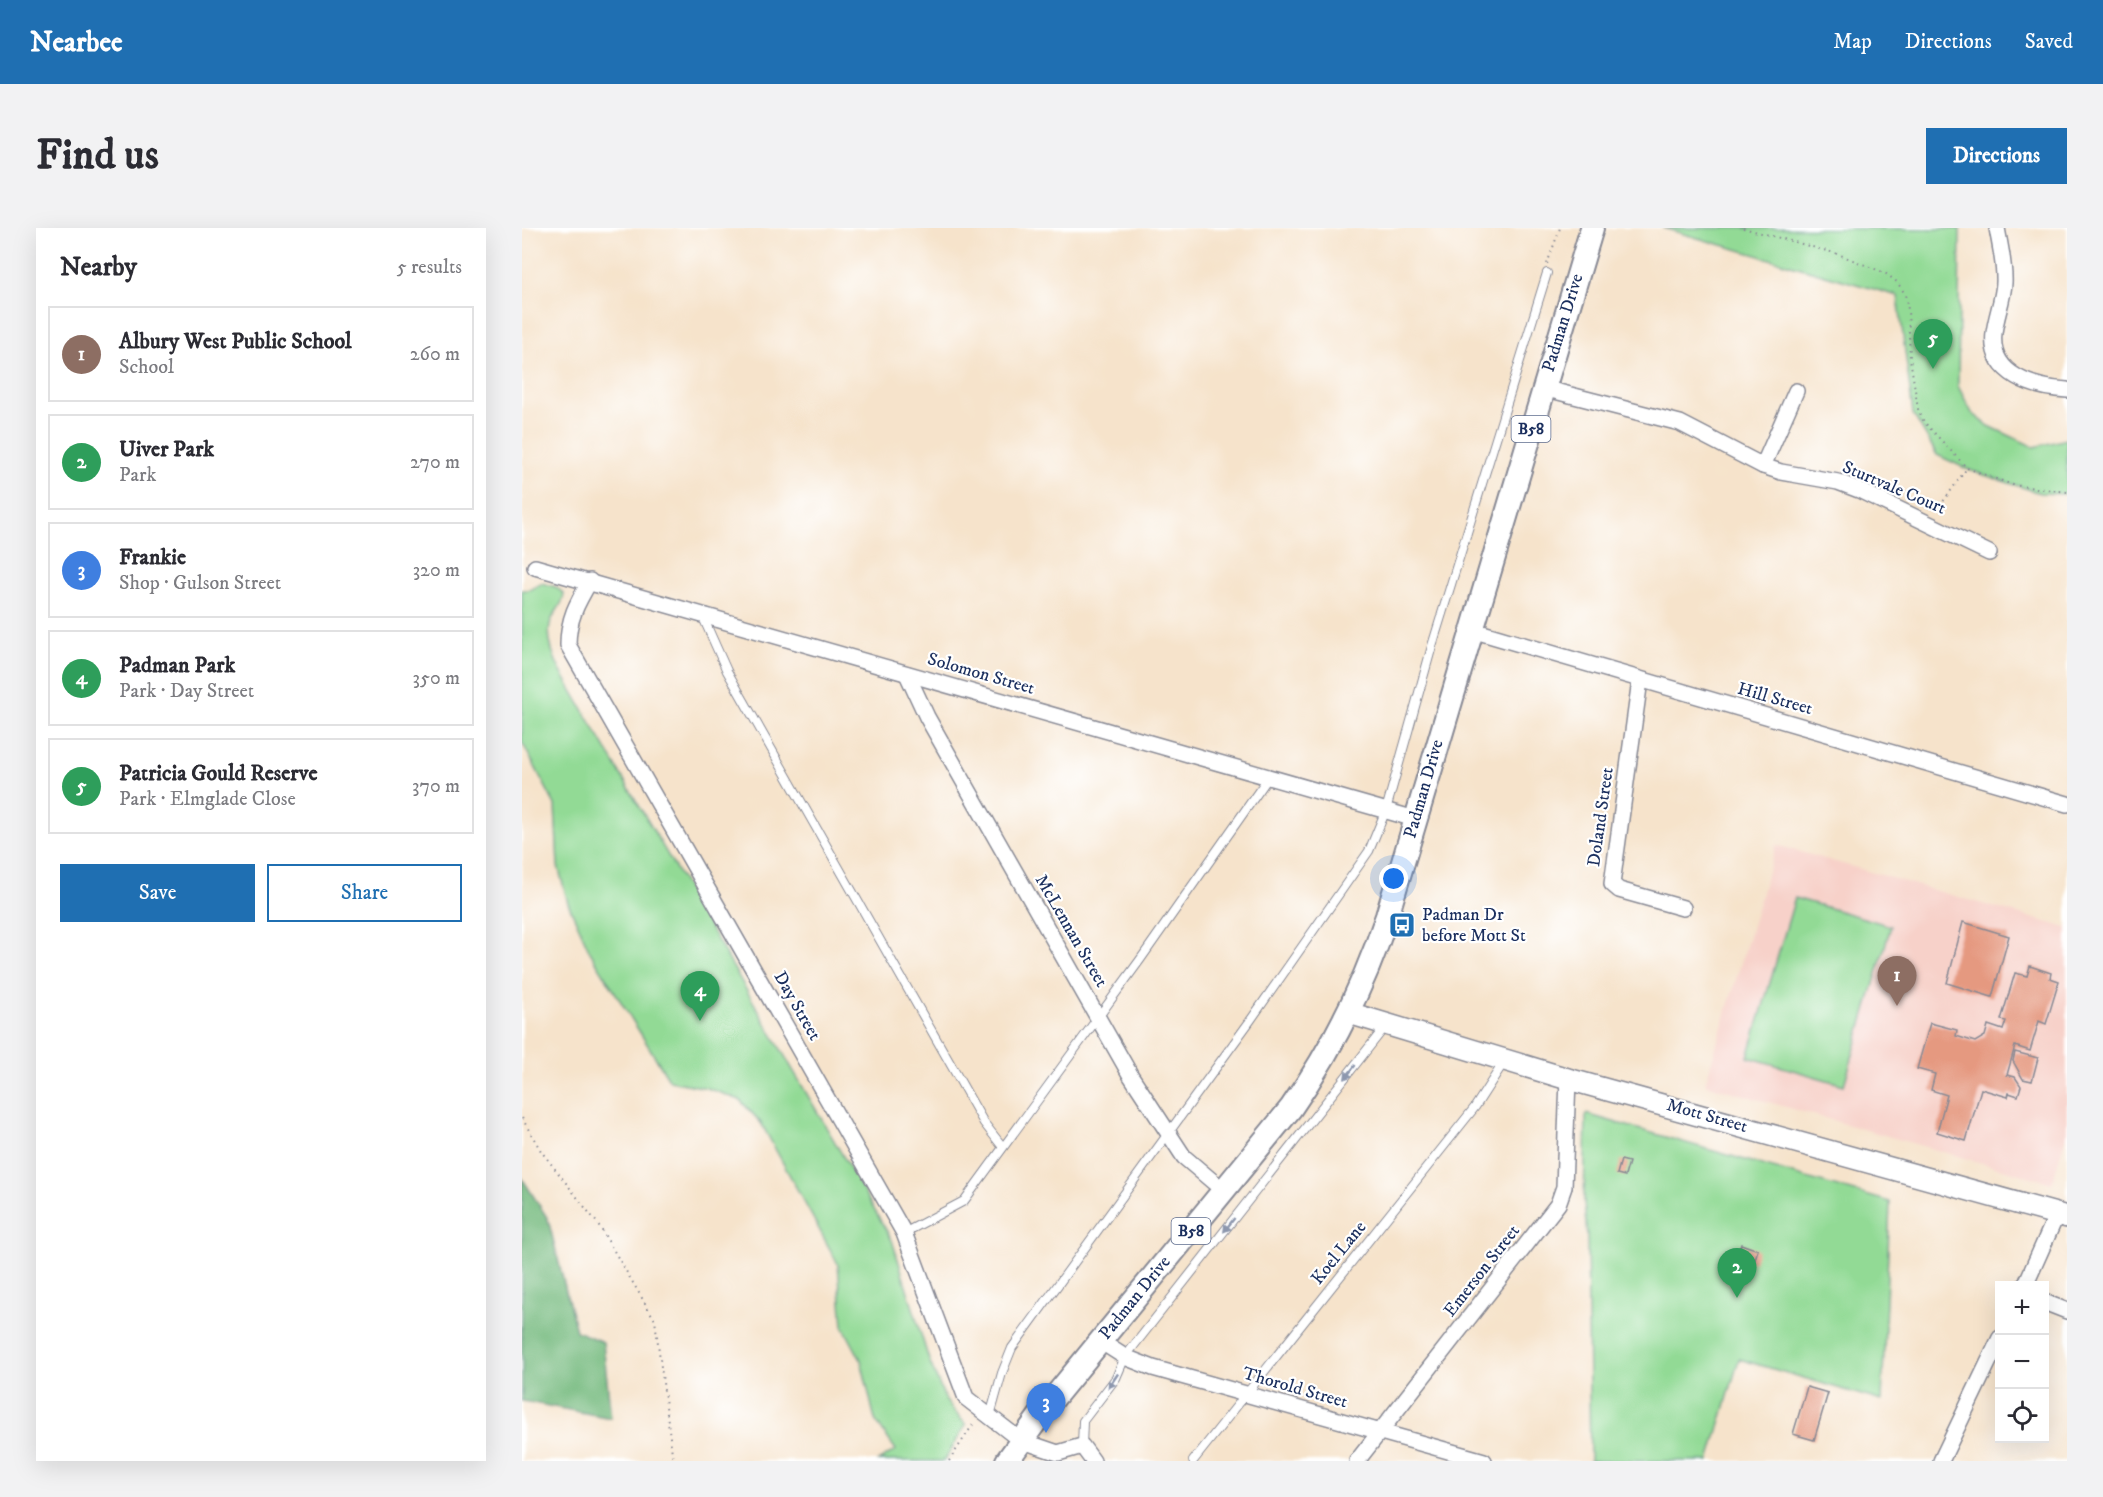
<!DOCTYPE html>
<meta charset="utf-8">
<style>
body{margin:0;font-family:"IM FELL DW Pica",serif;background:#f2f2f3;color:#2b2b33}
.controls{position:absolute;right:18px;bottom:18px;display:grid;overflow:hidden;border-radius:0px;box-shadow:0 6px 24px #0002}
.controls button{width:54px;height:54px;display:grid;place-items:center;padding:0;border:0;border-bottom:2px solid #e1e1e2;background:#fff;color:#2b2b33;font:30px sans-serif}
.you{position:absolute;left:872px;top:651px;width:21px;height:21px;margin:-15px;border:4px solid #fff;border-radius:50%;background:#1a73e8;box-shadow:0 0 0 9px #1a73e833}
.badge{display:grid;place-items:center;width:39px;height:39px;border-radius:50%;background:#1f6fb2;color:#fff;font-size:20px;font-weight:700}
.pin{position:absolute;translate:-50% -50px;filter:drop-shadow(0 2px 3px #0008)}
.pin::after{content:'';position:absolute;top:32px;width:21px;height:18px;background:inherit;clip-path:polygon(0 0,100% 0,50% 100%)}
.list{margin:0;padding:0;list-style:none}
h2{display:flex;justify-content:space-between;align-items:center;height:78px;margin:0;padding:0 24px;font-size:26px}
h2 small{font-size:20px;font-weight:400;color:#7c7c81}
.list li{display:grid;grid-template-columns:39px 1fr auto;gap:18px;align-items:center;box-sizing:border-box;height:96px;margin:0 12px 12px;padding:0 12px;border:2px solid #e1e1e2;border-radius:0px}
.list b{display:block;font-size:22px;white-space:nowrap}
.list p{margin:0;font-size:20px;white-space:nowrap;color:#7c7c81}
.list em{font-size:20px;font-style:normal;color:#7c7c81}
.actions{display:flex;gap:12px;padding:18px 24px}
.actions a{flex:1;padding:14px 0;border:2px solid #1f6fb2;border-radius:0px;text-align:center;font-size:21px;color:#1f6fb2}
.actions .main{background:#1f6fb2;color:#fff}
.icon{flex:none;width:33px;height:33px;fill:none;stroke:currentColor;stroke-width:2;stroke-linecap:round;stroke-linejoin:round}
.map{position:relative;flex:none;width:1545px;height:1233px;overflow:hidden;border-radius:0px}
header{display:flex;align-items:center;gap:36px;box-sizing:border-box;height:84px;padding:0 30px;background:#1f6fb2;color:#fff}
header strong{font-size:28px}
nav{display:flex;gap:33px;margin-inline-start:auto;font-size:21px}
.intro{display:flex;align-items:center;justify-content:space-between;box-sizing:border-box;height:144px;padding:0 36px}
h1{margin:0;font-size:42px}
.button{padding:15px 27px;border-radius:0px;background:#1f6fb2;color:#fff;font-size:21px;font-weight:700}
main{display:flex;gap:36px;padding:0 36px}
aside{flex:1;background:#fff;border-radius:0px;box-shadow:0 6px 24px #0002}
.map>svg:first-child{display:block}
</style>
<header>
<strong>Nearbee</strong>
<nav><a>Map</a><a>Directions</a><a>Saved</a></nav>
</header>
<div class="intro"><h1>Find us</h1><a class="button">Directions</a></div>
<main>
<aside>
<h2>Nearby<small>5 results</small></h2>
<ul class="list">
<li><span class="badge" style="background:#8d6e63">1</span><div><b>Albury West Public School</b><p>School</p></div><em>260 m</em></li>
<li><span class="badge" style="background:#2e9e5b">2</span><div><b>Uiver Park</b><p>Park</p></div><em>270 m</em></li>
<li><span class="badge" style="background:#3f7fe0">3</span><div><b>Frankie</b><p>Shop · Gulson Street</p></div><em>320 m</em></li>
<li><span class="badge" style="background:#2e9e5b">4</span><div><b>Padman Park</b><p>Park · Day Street</p></div><em>350 m</em></li>
<li><span class="badge" style="background:#2e9e5b">5</span><div><b>Patricia Gould Reserve</b><p>Park · Elmglade Close</p></div><em>370 m</em></li>
</ul>
<div class="actions"><a class="main">Save</a><a>Share</a></div>
</aside>
<div class="map">
<svg width="1545" height="1233" viewBox="0 0 1545 1233">
<rect width="100%" height="100%" fill="#fff"/>
<filter id="ink" filterUnits="userSpaceOnUse"><feTurbulence type="fractalNoise" baseFrequency=".0167" numOctaves="2"/><feDisplacementMap in="SourceGraphic" scale="12" xChannelSelector="R" yChannelSelector="G"/><feConvolveMatrix kernelMatrix="1 2 1 2 8 2 1 2 1" color-interpolation-filters="sRGB"/></filter>
<filter id="wash" filterUnits="userSpaceOnUse"><feTurbulence type="fractalNoise" baseFrequency=".008" numOctaves="4" result="noise"/><feDisplacementMap in="SourceGraphic" scale="24" xChannelSelector="R" yChannelSelector="G"/><feGaussianBlur stdDeviation="1.35" result="paint"/><feColorMatrix in="noise" values="0 0 0 0 0 0 0 0 0 0 0 0 0 0 0 0 0 1.4 0 .05"/><feComposite in="paint" operator="in"/></filter>
<g filter="url(#wash)">
<rect width="100%" height="100%" fill="#f6e3cb"/>
<polygon fill="#f7d1c9" points="1254,617 1545,700 1545,904 1530,955 1183,856"/>
<g fill="#92da95" stroke="#56847a" stroke-width="1.5">
<polygon points="1141,0 1438,1 1436,158 1450,185 1467,198 1512,219 1545,211 1545,266 1518,265 1447,242 1415,227 1391,186 1376,68"/>
<path d="M20,355l14,4 8,7c-1,13 -11,18 -14,30 -3,15 3,32 10,46l332,570 37,120 17,41 20,24 -22,36h-66l18,-11 -21,-30 -14,-60 -18,-34 -5,-62 -77,-141 -21,-23 -33,-12 -37,-7 -80,-129 -22,-49 -10,-37 -3,-61 -33,-63v-152h7z"/>
<polygon points="1273,670 1369,698 1322,857 1226,829"/>
<polygon points="1064,886 1368,974 1360,1173 1217,1131 1187,1233 1068,1233 1065,1008 1062,974"/>
</g>
<polygon fill="#75ba7e" stroke="#48746e" stroke-width="1.5" points="0,950 26,991 54,1103 81,1114 89,1190 0,1173"/>
<g id="blocks">
<g fill="#e59980">
<polygon points="1441,694 1487,708 1470,769 1425,755"/>
<polygon points="1508,738 1529,745 1528,750 1537,753 1524,796 1517,793 1508,823 1493,818 1485,847 1493,849 1499,858 1496,868 1487,865 1486,869 1459,861 1444,913 1415,904 1425,867 1409,862 1413,846 1395,841 1408,795 1435,802 1434,808 1453,814 1463,808 1466,797 1481,802 1484,793 1479,792 1493,745 1505,748"/>
<polygon points="1493,824 1516,830 1510,853 1501,851 1491,833"/>
<polygon points="1099,932 1107,934 1103,948 1095,946"/>
<polygon points="1219,1016 1236,1022 1232,1034 1215,1028"/>
<circle cx="1212" cy="1053" r="4"/>
<polygon points="1285,1159 1306,1165 1292,1212 1271,1206"/>
</g>
</g>
</g>
<g filter="url(#ink)">
<use href="#blocks" fill-opacity="0" stroke="#888994" stroke-width="1.5"/>
<g fill="none" stroke-linecap="round" stroke-linejoin="round">
<defs>
<g id="lane">
<polyline points="180,387 205,443 462,895 480,918"/>
<polyline points="382,1005 442,973 618,732 746,550"/>
<polyline points="468,1188 480,1145 490,1120 728,793 847,623 864,582 910,418 1025,45"/>
<polyline points="560,1218 561,1193 594,1150 603,1129 863,799"/>
<polyline points="671,1233 953,879 982,834"/>
</g>
<g id="street">
<path d="M1475,0c3,18 8,37 7,55 -1,17 -8,33 -10,50 -5,42 40,55 73,57"/>
<polyline points="1021,160 1158,195 1241,238 1259,244 1316,254 1337,262 1467,325"/>
<polyline points="1241,238 1274,163"/>
<polyline points="13,339 893,591"/>
<path d="M68,353c-13,22 -22,38 -22,64l336,588 62,165 54,42 38,13 24,-7 11,15"/>
<polyline points="950,402 1545,576"/>
<polyline points="385,446 405,489 609,848 662,929 702,963"/>
<polyline points="1118,452 1090,656 1097,662 1161,680"/>
<polyline points="1503,1058 1535,986"/>
<polyline points="1522,1074 1545,1083"/>
<polyline points="578,1113 603,1129 631,1140 962,1233"/>
<polyline points="835,1233 1036,976 1042,959 1046,851"/>
<polyline points="1419,1233 1478,1110"/>
</g>
<polyline id="secondary" points="827,785 1046,851 1545,989"/>
<path id="primary" d="M485,1233l37,-51 247,-302c42,-60 73,-122 96,-192l205,-688"/>
</defs>
<use href="#lane" stroke="#888994" stroke-width="10"/>
<use href="#street" stroke="#888994" stroke-width="18"/>
<use href="#secondary" stroke="#888994" stroke-width="24"/>
<use href="#primary" stroke="#888994" stroke-width="26"/>
<g stroke="#888994" stroke-width="2" stroke-dasharray="1.5 4.5" stroke-linecap="butt">
<polyline points="1221,0 1316,26 1363,45 1375,54 1383,66 1386,81 1388,130 1396,181 1402,194 1445,240 1491,257 1545,264"/>
<polyline points="1025,36 1038,0"/>
<polyline points="1418,278 1445,240"/>
<polyline points="0,890 19,923 76,996 133,1092 151,1233"/>
<polyline points="427,1233 452,1195"/>
</g>
<use href="#lane" stroke="#fff" stroke-width="8"/>
<use href="#street" stroke="#fff" stroke-width="15"/>
<use href="#secondary" stroke="#fff" stroke-width="21"/>
<use href="#primary" stroke="#fff" stroke-width="22"/>
</g>
<defs><path id="oneway-solid" d="M-6-.8H1V-3.2L6.5 0L1 3.2V.8H-6Z" transform="scale(1.5)"/></defs>
<g fill="#8d97ae">
<use href="#oneway-solid" transform="translate(828 844) rotate(128)"/>
<use href="#oneway-solid" transform="translate(707 997) rotate(128)"/>
<use href="#oneway-solid" transform="translate(591 1153) rotate(124)"/>
</g>
</g>
<defs>
<symbol id="bus-square" viewBox="-11 -11 22 22"><rect x="-9" y="-9" width="18" height="18" rx="4" fill="#1f6fb2" stroke="#fff"/><path d="M-5-6H5V4H4V6H2V4H-2V6H-4V4H-5ZM-3.5-4V0h7V-4ZM-3.5 1.2v1.5H-2V1.2ZM2 1.2v1.5H3.5V1.2Z" fill="#fff"/></symbol>
</defs>
<g fill-rule="evenodd">
<use href="#bus-square" x="865" y="682" width="30" height="30"/>
</g>
<g text-anchor="middle" dominant-baseline="central" stroke-width="4.5" stroke-linejoin="round" paint-order="stroke">
<g fill="#fff" stroke="#5f6d8e" stroke-width="1.5">
<rect x="989.5" y="188" width="39" height="26" rx="4.5"/>
<rect x="649.5" y="990" width="39" height="26" rx="4.5"/>
</g>
<g font-size="16" font-weight="bold" fill="#1b2f5e">
<text x="1009" y="201">B58</text>
<text x="669" y="1003">B58</text>
</g>
<g font-size="18" fill="#1b2f5e" stroke="#fff">
<text transform="translate(1041 95) rotate(-73)">Padman Drive</text>
<text transform="translate(1372 260) rotate(23)">Sturtvale Court</text>
<text transform="translate(459 446) rotate(16)">Solomon Street</text>
<text transform="translate(1253 471) rotate(16)">Hill Street</text>
<text transform="translate(902 561) rotate(-74)">Padman Drive</text>
<text transform="translate(1079 589) rotate(-82)">Doland Street</text>
<text transform="translate(549 703) rotate(60)">McLennan Street</text>
<text transform="translate(275 778) rotate(60)">Day Street</text>
<text transform="translate(1185 888) rotate(16)">Mott Street</text>
<text transform="translate(817 1025) rotate(-51)">Koel Lane</text>
<text transform="translate(960 1043) rotate(-52)">Emerson Street</text>
<text transform="translate(613 1070) rotate(-51)">Padman Drive</text>
<text transform="translate(773 1160) rotate(16)">Thorold Street</text>
</g>
<g font-size="18" fill="#1b2f5e" stroke="#fff" text-anchor="start">
<text x="900" y="687">Padman Dr<tspan x="900" dy="21">before Mott St</tspan></text>
</g>
</g>
</svg>
<div class="controls">
<button>+</button>
<button>−</button>
<button><svg class="icon" aria-label="locate" viewBox="0 0 24 24"><circle cx="12" cy="12" r="6"/><path d="M12 2v4M12 18v4M2 12h4M18 12h4"/></svg></button>
</div>
<div class="you"></div>
<div class="pin badge" style="left:1375px;top:778px;background:#8d6e63">1</div>
<div class="pin badge" style="left:1215px;top:1070px;background:#2e9e5b">2</div>
<div class="pin badge" style="left:524px;top:1205px;background:#3f7fe0">3</div>
<div class="pin badge" style="left:178px;top:793px;background:#2e9e5b">4</div>
<div class="pin badge" style="left:1411px;top:141px;background:#2e9e5b">5</div>
</div>
</main>
